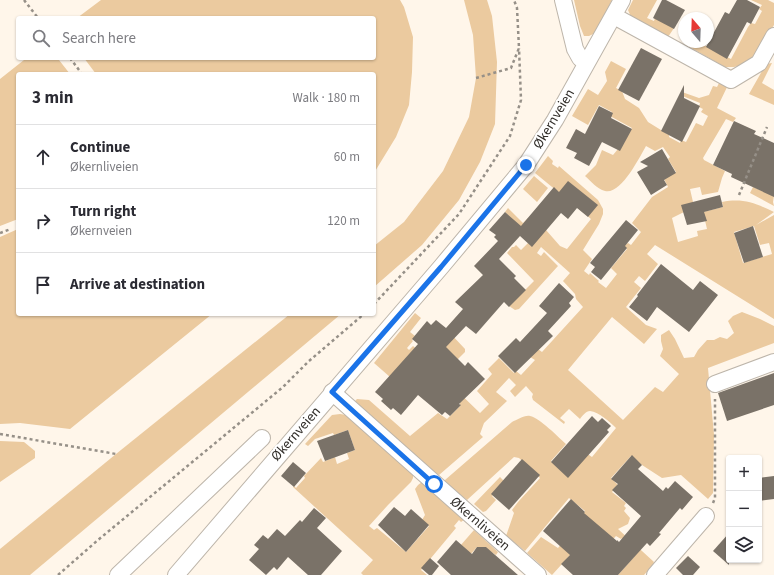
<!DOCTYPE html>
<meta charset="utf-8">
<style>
body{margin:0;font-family:"Source Sans 3",sans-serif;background:#f7f7f7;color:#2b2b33}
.controls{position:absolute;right:12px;bottom:12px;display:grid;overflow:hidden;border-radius:4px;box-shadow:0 1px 3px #0004}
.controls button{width:36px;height:36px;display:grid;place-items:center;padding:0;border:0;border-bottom:1px solid #e1e1e2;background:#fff;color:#2b2b33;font:20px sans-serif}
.compass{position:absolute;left:678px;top:12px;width:36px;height:36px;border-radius:50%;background:#fff;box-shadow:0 1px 3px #0004;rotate:341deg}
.stop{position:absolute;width:12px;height:12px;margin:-9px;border:3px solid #1a73e8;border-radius:50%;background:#fff}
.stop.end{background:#1a73e8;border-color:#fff;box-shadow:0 1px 4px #0008}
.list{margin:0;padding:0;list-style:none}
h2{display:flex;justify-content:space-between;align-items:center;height:52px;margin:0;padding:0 16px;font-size:17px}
h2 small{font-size:13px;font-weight:400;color:#7c7c81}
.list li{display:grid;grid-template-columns:26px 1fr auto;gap:12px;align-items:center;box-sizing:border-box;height:64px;padding:0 16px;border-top:1px solid #e1e1e2}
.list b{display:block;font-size:15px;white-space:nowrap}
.list p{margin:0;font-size:13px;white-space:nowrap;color:#7c7c81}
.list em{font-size:13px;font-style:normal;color:#7c7c81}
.icon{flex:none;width:22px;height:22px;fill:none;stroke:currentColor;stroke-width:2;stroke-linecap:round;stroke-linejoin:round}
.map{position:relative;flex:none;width:774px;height:575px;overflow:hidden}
.search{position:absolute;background:#fff;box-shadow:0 1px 3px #0004;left:16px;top:16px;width:360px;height:44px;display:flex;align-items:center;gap:10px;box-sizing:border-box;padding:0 14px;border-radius:4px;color:#7c7c81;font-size:15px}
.panel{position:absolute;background:#fff;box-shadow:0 1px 3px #0004;left:16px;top:72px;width:360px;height:244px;border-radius:4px}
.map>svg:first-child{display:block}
</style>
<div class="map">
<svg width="774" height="575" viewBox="0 0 774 575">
<rect width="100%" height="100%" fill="#fff6ea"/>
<g fill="#ebca9f" fill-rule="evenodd">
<polygon points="101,0 400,0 404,7 413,37 412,72 409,105 396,137 374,173 374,74 96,74 84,58 374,58 374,18 77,18"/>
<polygon points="464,0 487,0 492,16 497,62 495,124 480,162 459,200 422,245 374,287 374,246 404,222 443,171 469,117 476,78 473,35"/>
<polygon points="574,0 612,0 595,33 589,36 584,36 580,26"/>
<polygon points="633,0 657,0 647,18 654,21 655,18 674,28 668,37 631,17 628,10"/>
<polygon points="751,0 768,0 774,3 774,25 752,59 745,64 734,67 725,67 686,45 688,42 703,42 702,44 731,59 748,27 751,23 755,24 762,11 759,9 762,5"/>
<polygon points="24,60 59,60 70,74 18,74 18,219 0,226 0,79"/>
<path d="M611,61l15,8 -10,19 6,3 3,8 14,9 9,14 21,13v2l11,6 1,-3 5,2 10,-19 7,3 5,-10 -7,-4 2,-3 -4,-2 1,-4 -20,-8 2,-3 17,6 10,-3 4,-9 4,1 3,-6 9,2 -12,25 19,10 -3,4 -7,-3 -23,39 1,2 21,11 -3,7 -4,14 -16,3 -2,-8 -10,2 3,13 -9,10 -12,6 6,24 20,-6 -1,-5 10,-2 -4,-17 20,-5 -1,-5c21,-4 33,1 52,10l-18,13 18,-10v104l-119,-74 -8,9 11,10 -13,17 -6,-5 -5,6 7,6 -15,19 20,18 11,4 -13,15 -32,-27 -44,53 55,50 32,-33 8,5 16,-18 -19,-18 3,-7 -2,-8v-6l8,-5 6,9 9,19 10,-1 4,-7 9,-10h7l6,-3 7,2 7,-6 -6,-12 5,-5 9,-4 18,7 14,7v17l-66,25 6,67 -1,58 -5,6 -27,-24 -19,3 -20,-13 -11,-9 -20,22 7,7 -6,7 14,11 -2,3 2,2 -2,3 6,7 -2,6 -10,5 36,33 -2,4 -8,9h-26l16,-18 -6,-6 -6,-13 -1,1 -5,-3 -23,25 -21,-8 -20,22 -25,-22 14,-16 17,11 15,-18 12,-19 -16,-13 -44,53 -19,-15 8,-23 -2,-3 6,-8 22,-24 -21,-20 -5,-1 -47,43 -22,-17v-3l67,-58c5,-2 12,-7 18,-6 10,2 28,21 36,28l-15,17 17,16 18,-24 6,4 24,-29c-6,-6 -17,-16 -26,-17 -4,0 -8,5 -10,8l-11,-10 -9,9 5,4 -1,2 -31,-24 -1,-3 1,-3 -7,-8 -11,11 -5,-6 6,-6 -7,-7 -13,14 11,9 -23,22 -4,11 3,3 -44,38 -25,-17 -60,-56 3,-3 12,1 41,36 28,-23 9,6 13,-13v-7l-11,-16 31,30 9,-9 -12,-13 15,-17 -4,-5 11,-11 15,15 2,-2 5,4 14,-15 -5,-3 4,-11 8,6 41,-45 -7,-8 -1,-5 -12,-13 7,-8 -29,-26 -4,6 4,3 3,-4 14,14 -39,43 -4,1 -6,-4 25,-25 -27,-28 5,-6h2l2,-2 5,5 11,-11 -27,-27 3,-4 15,15 5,-5 18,12 14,16 7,3 24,-30 -56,-46 13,-17 5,5 -1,3 6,4 1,-2 39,34 5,9v5l-4,10 -16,26 9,9 -8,12 5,4 1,-2 9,8 -1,1 8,6 11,-14 -6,-6 16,-19 -3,-3 4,-3 3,2 10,-13 -9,-9 20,-26 16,-10 -4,-8 12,-7 -8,-13 2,-2 -7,-10 -8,4 -9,-5c-7,12 -25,49 -41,45 -8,-2 -14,-10 -20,-15l11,-11 6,-15 11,5 5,-6 2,1 12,-22 -22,-12 2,-4 -13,-7 -11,20 -16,-9 16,-27 10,6 9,-14 -2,-9zM754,226l6,19 9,-2 3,11 -29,9 -9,-31z"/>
<polygon points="772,63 762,83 774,90 774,105 749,94 766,64"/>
<polygon points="534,176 548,188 537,202 523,189"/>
<polygon points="753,187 774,196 773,202 774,206 750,193"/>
<polygon points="18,229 18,314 212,314 70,429 20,423 0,424 0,237"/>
<polygon points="415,313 421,318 410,332 415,336 412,340 413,341 407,348 409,350 413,346 427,358 449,332 465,349 465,352 438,379 398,384 374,363"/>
<polygon points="290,314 341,314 30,575 0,575 0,549 116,454"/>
<polygon points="340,414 346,415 413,474 413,478 411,482 388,505 369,526 374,530 377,528 406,552 429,526 422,520 425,515 415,489 418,485 422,482 465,519 461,522 459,520 454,526 456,528 421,570 427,575 363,575 361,573 373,560 293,487 294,486 296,488 305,478 304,476 321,458 323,462 335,457 337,464 349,459 347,453 355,450 348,430 334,435 333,433 315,439 308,446 305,444 332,415"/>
<polygon points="0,441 24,442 35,451 35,458 0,482"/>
<polygon points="500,477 505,482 492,496 496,500 486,511 483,512 474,504"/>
<polygon points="474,530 498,552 496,555 485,548 477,547 470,555 460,546"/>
</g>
<g fill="#7a7268">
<polygon points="662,0 666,0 685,10 674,29 653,18"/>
<polygon points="737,0 747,0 760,7 751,24 747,22 727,59 706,47 725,12 729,14"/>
<polygon points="641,48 662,59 639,101 618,90"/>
<polygon points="684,85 684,98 700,106 682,142 661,131"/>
<polygon points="599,106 613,113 611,118 632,129 620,151 602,142 589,166 574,158 577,153 566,148 576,129 585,134"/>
<polygon points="734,121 756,131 754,134 774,143 774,197 731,177 732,174 713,165"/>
<polygon points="662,149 676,173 664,180 667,185 651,195 637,172 648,166 640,162"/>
<polygon points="568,181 598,205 588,217 577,208 568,219 561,213 532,247 520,236 499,259 516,276 514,278 526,290 509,307 504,302 476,334 466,326 446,347 465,366 468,362 485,379 459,404 461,405 450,416 445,412 442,415 418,395 401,415 393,408 391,410 381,401 383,399 375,392 418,344 412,339 427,321 431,325 436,320 446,328 463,309 455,302 483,275 474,266 498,241 494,237 496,235 489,230 505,212 521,226 554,187 559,192"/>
<polygon points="720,195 723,207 704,212 707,221 687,225 681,205"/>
<polygon points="626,220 638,230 625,246 627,248 601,280 591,272 595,267 590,263"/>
<polygon points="753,226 763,257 744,263 734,233"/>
<polygon points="661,264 693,290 700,281 718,295 689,332 657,307 647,321 629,307 638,296 637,295"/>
<polygon points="559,283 574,297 569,303 571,306 548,331 553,336 515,373 498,356 516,338 520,342 547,313 539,306"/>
<polygon points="774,373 774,405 727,421 718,393"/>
<polygon points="592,416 598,422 602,418 611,426 607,430 609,432 568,478 551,462"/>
<polygon points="348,430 355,450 325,461 317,441"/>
<polygon points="632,455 642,465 638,469 663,491 666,487 668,489 675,481 693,497 682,510 680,508 659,533 661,534 650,546 647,543 618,575 573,575 561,564 570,555 543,531 571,499 585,512 584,513 617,541 617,540 619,542 641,516 612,490 618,484 611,479"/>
<polygon points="522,459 540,475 509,510 491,494"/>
<polygon points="293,462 306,473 294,487 281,476"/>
<polygon points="774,476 774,499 759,501 759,478"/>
<polygon points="394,507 405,516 411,509 429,525 406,552 378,525"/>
<polygon points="314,508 326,518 317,528 342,551 321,575 308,575 288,557 277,570 274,567 266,575 249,560 259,549 254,545 263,535 268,539 277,529 285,536 300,520 302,522"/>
<polygon points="729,533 729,565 713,551"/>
<polygon points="456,540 472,554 477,547 486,547 518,575 451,575 437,562"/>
<polygon points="688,556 700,567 693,575 683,575 676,568"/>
<polygon points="430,558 439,566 432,575 429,575 421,568"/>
</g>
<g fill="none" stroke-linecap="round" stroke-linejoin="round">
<defs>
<g id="minor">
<polyline points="563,0 575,49 580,58 586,63"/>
<polyline points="614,16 731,80 759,63 774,36"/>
<polyline points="715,384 774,362"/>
<polyline points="332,392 538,575"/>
<polyline points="118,575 262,438"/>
<polyline points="176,575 441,267 526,165 555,120 622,0"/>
<polyline points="655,575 706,516"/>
</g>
</defs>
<use href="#minor" stroke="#bdb5aa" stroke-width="18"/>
<g stroke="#969088" stroke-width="2.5" stroke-dasharray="3 3" stroke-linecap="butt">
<polyline points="24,0 38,18"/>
<polyline points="70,58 82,74"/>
<polyline points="476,78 511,68 519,48 517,8 514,0"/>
<polyline points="739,195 767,127"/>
<polyline points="0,233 11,229"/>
<polyline points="374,304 459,214 510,136 521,100 519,48"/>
<polyline points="0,434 116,454"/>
<polyline points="713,503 715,498 715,399"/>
<polyline points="58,575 98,540 283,387 309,361 364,314"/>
</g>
<use href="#minor" stroke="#fff" stroke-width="16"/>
</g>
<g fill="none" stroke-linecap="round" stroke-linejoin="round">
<polyline stroke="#1a73e8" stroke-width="5" points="434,484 332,392 441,267 526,165"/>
</g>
<g text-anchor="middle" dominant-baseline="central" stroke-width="4" stroke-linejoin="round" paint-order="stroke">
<g font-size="14" fill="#322f2b" stroke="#fff">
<text transform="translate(554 119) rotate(-59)">Økernveien</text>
<text transform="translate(296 434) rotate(-49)">Økernveien</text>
<text transform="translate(480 524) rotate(41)">Økernliveien</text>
</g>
</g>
</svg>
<div class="controls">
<button>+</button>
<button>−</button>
<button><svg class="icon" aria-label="layers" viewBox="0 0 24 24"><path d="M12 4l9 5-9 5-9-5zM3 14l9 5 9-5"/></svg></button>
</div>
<svg class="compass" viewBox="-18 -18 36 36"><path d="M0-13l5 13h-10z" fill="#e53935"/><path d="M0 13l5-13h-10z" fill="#7c7c81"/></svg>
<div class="stop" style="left:434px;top:484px"></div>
<div class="stop end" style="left:526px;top:165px"></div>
<div class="search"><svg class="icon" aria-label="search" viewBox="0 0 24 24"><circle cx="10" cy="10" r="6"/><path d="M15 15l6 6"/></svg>Search here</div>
<section class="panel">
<h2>3 min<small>Walk · 180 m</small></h2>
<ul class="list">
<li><svg class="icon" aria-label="ahead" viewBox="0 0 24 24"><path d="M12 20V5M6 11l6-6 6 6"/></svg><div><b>Continue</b><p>Økernliveien</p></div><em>60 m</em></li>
<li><svg class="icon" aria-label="right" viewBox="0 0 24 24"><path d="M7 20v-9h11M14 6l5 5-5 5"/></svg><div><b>Turn right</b><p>Økernveien</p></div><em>120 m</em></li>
<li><svg class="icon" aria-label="arrive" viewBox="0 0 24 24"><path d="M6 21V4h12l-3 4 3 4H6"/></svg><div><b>Arrive at destination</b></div></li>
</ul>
</section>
</div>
